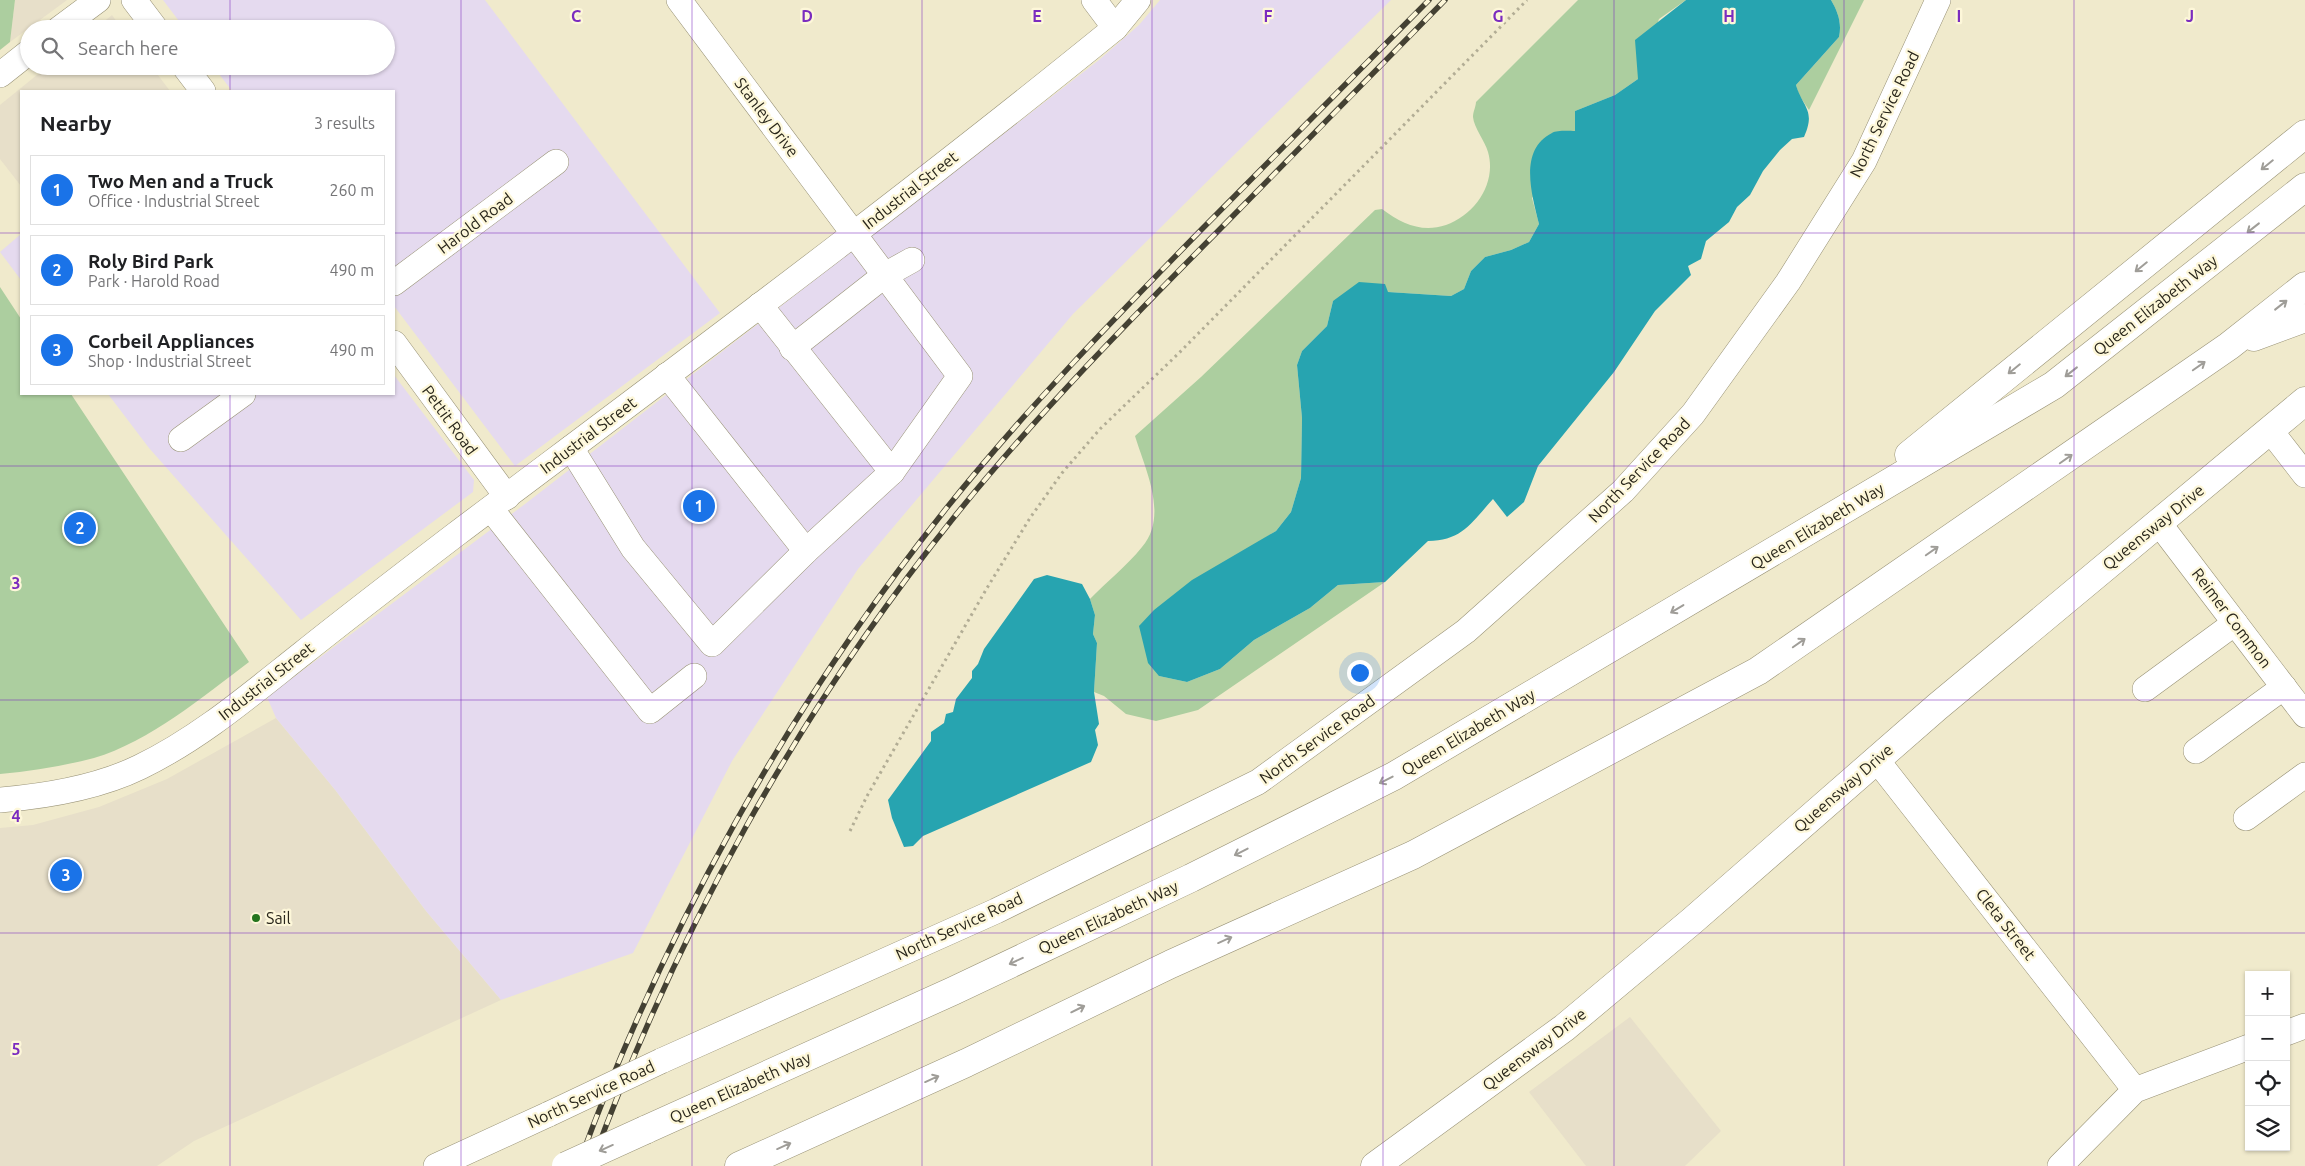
<!DOCTYPE html>
<meta charset="utf-8">
<style>
body{margin:0;font-family:Ubuntu,sans-serif;background:#f2f2f2;color:#202124}
.controls{position:absolute;right:15px;bottom:15px;display:grid;overflow:hidden;border-radius:0px;box-shadow:0 1px 4px #0004}
.controls button{width:45px;height:45px;display:grid;place-items:center;padding:0;border:0;border-bottom:1px solid #e0e0e0;background:#fff;color:#202124;font:25px sans-serif}
.you{position:absolute;left:1359px;top:672px;width:18px;height:18px;margin:-12px;border:4px solid #fff;border-radius:50%;background:#1a73e8;box-shadow:0 0 0 8px #1a73e833}
.badge{display:grid;place-items:center;width:32px;height:32px;border-radius:50%;background:#1a73e8;color:#fff;font-size:16px;font-weight:700}
.pin{position:absolute;translate:-50% -50%;border:2px solid #fff;box-shadow:0 1px 5px #0006}
.list{margin:0;padding:0;list-style:none}
h2{display:flex;justify-content:space-between;align-items:center;height:65px;margin:0;padding:0 20px;font-size:21px}
h2 small{font-size:16px;font-weight:400;color:#757577}
.list li{display:grid;grid-template-columns:32px 1fr auto;gap:15px;align-items:center;box-sizing:border-box;height:70px;margin:0 10px 10px;padding:0 10px;border:1px solid #e0e0e0;border-radius:0px}
.list b{display:block;font-size:19px;white-space:nowrap}
.list p{margin:0;font-size:16px;white-space:nowrap;color:#757577}
.list em{font-size:16px;font-style:normal;color:#757577}
.icon{flex:none;width:28px;height:28px;fill:none;stroke:currentColor;stroke-width:2;stroke-linecap:round;stroke-linejoin:round}
.map{position:relative;flex:none;width:2305px;height:1166px;overflow:hidden}
.search{position:absolute;background:#fff;box-shadow:0 1px 4px #0004;left:20px;top:20px;width:375px;height:55px;display:flex;align-items:center;gap:12px;box-sizing:border-box;padding:0 18px;border-radius:28px;color:#757577;font-size:19px}
.panel{position:absolute;background:#fff;box-shadow:0 1px 4px #0004;left:20px;top:90px;width:375px;height:305px;border-radius:0px}
.map>svg:first-child{display:block}
</style>
<div class="map">
<svg width="2305" height="1166" viewBox="0 0 2305 1166">
<rect width="100%" height="100%" fill="#f0eacc"/>
<g fill="#e7dfc9">
<polygon points="15,0 67,0 10,42"/>
<polygon points="112,15 122,29 95,29"/>
<polygon points="48,66 151,66 170,91 21,91 21,186 0,159 0,105"/>
<polygon points="276,718 336,791 426,911 501,1000 194,1141 157,1166 0,1166 0,828 33,825 99,807 167,779"/>
<polygon points="1630,1017 1721,1131 1685,1166 1586,1166 1529,1092"/>
</g>
<g fill="#e5daef">
<polygon points="163,0 485,0 720,313 515,466 394,306 394,91 232,91 213,66 386,66 386,29 185,29"/>
<polygon points="1160,0 1391,0 1073,314 858,569 732,761 633,953 501,1000 426,911 336,791 276,718 267,697 525,504 1099,60 1139,25"/>
<polygon points="21,234 21,280 0,252"/>
<polygon points="394,375 474,480 473,492 301,620 149,448 108,394 394,394"/>
</g>
<g fill="#acce9f">
<polygon points="0,0 15,0 10,42 0,50"/>
<path d="M1578,0h108l-27,19 -21,60 -23,16 -40,16v20l-43,67 7,26 -10,18 -18,8 -26,7 -14,14 -7,18 -13,7 -63,-4 -55,9 -6,25 -25,25 -5,14 5,53 -1,60 -10,34 -15,19 -30,19 -87,126 28,6 33,-13 34,-29 56,-32 28,-23 47,-3 -187,128 -42,11 -30,-7 -22,-18 -10,-4 3,-49 -4,-9 2,-19 -5,-16c17,-18 37,-33 52,-52 27,-31 3,-78 -7,-111l66,-59 174,-167 7,-1c20,15 40,24 64,16 29,-10 51,-42 42,-73 -3,-11 -14,-24 -15,-35 0,-5 3,-11 3,-15z"/>
<path d="M1831,0h33l-55,110 -10,-15 -3,-10 43,-48c3,-14 -1,-25 -8,-37z"/>
<path d="M0,287l21,32v75h50l178,268c-45,34 -100,80 -155,96 -31,8 -62,13 -94,16z"/>
</g>
<g fill="#27a4b0">
<path d="M1686,0h145c7,12 11,23 8,37l-43,48c7,23 20,25 8,52l-12,2 -12,11 -17,21 -13,24 -13,12 -8,15 -23,19 -5,18 -13,7 3,9 -36,36 -41,61 -76,94 -14,36 -17,15 -14,-18c-21,23 -31,42 -65,42l-43,41 -47,3 -28,23 -56,32 -34,29 -33,13 -28,-6 -11,-13 -9,-37 15,-16 38,-30 84,-49 15,-19 10,-34 1,-60 -5,-53 5,-14 25,-25 6,-25 26,-19 26,2 3,8 63,4 13,-7 7,-18 14,-14 26,-7 18,-8 10,-18c-7,-29 -21,-74 13,-91 5,-3 17,-2 23,-2v-20l40,-16 23,-16 -3,-39z"/>
<polygon points="1047,575 1082,584 1090,599 1095,615 1093,634 1097,643 1094,692 1099,724 1095,730 1098,745 1091,762 923,836 913,846 904,847 892,818 888,800 931,741 931,732 944,723 946,714 953,712 956,699 972,678 972,671 978,664 984,649 1034,579"/>
</g>
<g fill="none" stroke-linecap="round" stroke-linejoin="round">
<defs>
<g id="minor">
<polyline points="134,0 156,29"/>
<polyline points="679,0 960,376 892,472"/>
<polyline points="1094,0 1115,28"/>
<polyline points="59,29 98,0"/>
<polyline points="184,66 203,91"/>
<polyline points="0,75 29,52"/>
<polyline points="394,283 556,162"/>
<polyline points="760,305 892,472 806,551"/>
<polyline points="394,343 507,497"/>
<polyline points="792,348 885,275 912,260"/>
<polyline points="2270,430 2305,475"/>
<polyline points="181,439 243,394"/>
<polyline points="571,448 633,548 712,644 806,551 667,375"/>
<polyline points="491,509 650,711 694,676"/>
<polyline points="2158,522 2305,715"/>
<polyline points="2145,689 2235,623"/>
<polyline points="2196,751 2284,687"/>
<polyline points="1876,759 2135,1090"/>
<path d="M0,800c47,-4 97,-12 140,-33 60,-29 111,-73 163,-114 50,-40 101,-79 152,-118 222,-167 445,-332 660,-507l23,-28"/>
<polyline points="2246,818 2305,775"/>
<polyline points="2286,1033 2305,1026"/>
<polyline points="661,1061 996,911 1258,782 1466,631 1623,491 1693,414 1788,282 1864,161 1938,0"/>
<polyline points="436,1166 549,1114"/>
<polyline points="2060,1166 2135,1090 2249,1047"/>
</g>
<polyline id="major" points="1375,1166 1564,1028 1692,921 1937,707 2305,401"/>
<g id="highway">
<polyline points="2254,337 2305,318"/>
<polyline points="1909,455 2305,134"/>
<polyline points="645,1130 953,991 1191,878 1394,776 2054,385 2305,187"/>
<polyline points="739,1166 966,1063 1171,964 1413,855 1758,671 2229,346 2305,286"/>
</g>
</defs>
<use href="#minor" stroke="#989276" stroke-width="26"/>
<use href="#major" stroke="#989276" stroke-width="29"/>
<use href="#highway" stroke="#989276" stroke-width="29"/>
<polyline stroke="#b2ad95" stroke-width="3" stroke-dasharray="2.5 4" stroke-linecap="butt" points="850,831 867,796 987,588 1030,518 1062,473 1100,429 1179,353 1527,0"/>
<use href="#minor" stroke="#fff" stroke-width="25"/>
<use href="#major" stroke="#fff" stroke-width="28"/>
<use href="#highway" stroke="#fff" stroke-width="28"/>
<defs>
<g id="rail">
<path d="M578,1166c86,-236 210,-459 367,-656 79,-99 168,-190 257,-281 76,-76 151,-153 227,-229"/>
<path d="M591,1166c85,-234 208,-456 364,-650 83,-103 176,-197 269,-291 74,-75 148,-150 221,-225"/>
</g>
</defs>
<use href="#rail" stroke="#444133" stroke-width="5.5"/>
<use href="#rail" stroke="#fdf7d9" stroke-width="4" stroke-dasharray="11" stroke-linecap="butt"/>
<defs>
<polyline id="minor-bridge" points="549,1114 661,1061"/>
<polyline id="highway-bridge" points="566,1166 645,1130"/>
</defs>
<use href="#minor-bridge" stroke="#989276" stroke-width="26" stroke-linecap="butt"/>
<use href="#highway-bridge" stroke="#989276" stroke-width="29" stroke-linecap="butt"/>
<use href="#minor-bridge" stroke="#fff" stroke-width="25"/>
<use href="#highway-bridge" stroke="#fff" stroke-width="28"/>
</g>
<defs><path id="oneway-shaft" d="M-6 0H5M1.5-3L5.5 0L1.5 3" fill="none" stroke-width="1.6" stroke-linecap="round" stroke-linejoin="round" transform="scale(1.25)"/></defs>
<g stroke="#9f9d98">
<use href="#oneway-shaft" transform="translate(2267 165) rotate(141)"/>
<use href="#oneway-shaft" transform="translate(2253 228) rotate(142)"/>
<use href="#oneway-shaft" transform="translate(2141 267) rotate(141)"/>
<use href="#oneway-shaft" transform="translate(2281 305) rotate(-38)"/>
<use href="#oneway-shaft" transform="translate(2199 366) rotate(-35)"/>
<use href="#oneway-shaft" transform="translate(2014 369) rotate(141)"/>
<use href="#oneway-shaft" transform="translate(2071 372) rotate(142)"/>
<use href="#oneway-shaft" transform="translate(2066 459) rotate(-35)"/>
<use href="#oneway-shaft" transform="translate(1932 551) rotate(-35)"/>
<use href="#oneway-shaft" transform="translate(1677 609) rotate(149)"/>
<use href="#oneway-shaft" transform="translate(1799 643) rotate(-35)"/>
<use href="#oneway-shaft" transform="translate(1386 780) rotate(153)"/>
<use href="#oneway-shaft" transform="translate(1241 852) rotate(153)"/>
<use href="#oneway-shaft" transform="translate(1225 940) rotate(-24)"/>
<use href="#oneway-shaft" transform="translate(1016 961) rotate(155)"/>
<use href="#oneway-shaft" transform="translate(1078 1009) rotate(-26)"/>
<use href="#oneway-shaft" transform="translate(932 1079) rotate(-24)"/>
<use href="#oneway-shaft" transform="translate(784 1146) rotate(-24)"/>
<use href="#oneway-shaft" transform="translate(606 1148) rotate(156)"/>
</g>
<path fill="none" stroke="#7b2cbf" stroke-width="1" stroke-opacity="0.55" d="M230,0v29M461,0v1166M692,0v1166M922,0v1166M1152,0v1166M1383,0v1166M1614,0v1166M1844,0v1166M2074,0v1166M230,66v25M0,233h21M394,233h1911M230,394v772M0,466h2305M0,700h2305M0,933h2305"/>
<circle fill="#24741d" stroke="#fdf7d9" stroke-width="2" cx="256" cy="918" r="5"/>
<g text-anchor="middle" dominant-baseline="central" stroke-width="4.5" stroke-linejoin="round" paint-order="stroke">
<g font-size="16" fill="#29261b" stroke="#fdf7d9">
<text transform="translate(1884 114) rotate(-64)">North Service Road</text>
<text transform="translate(767 117) rotate(53)">Stanley Drive</text>
<text transform="translate(910 190) rotate(-38)">Industrial Street</text>
<text transform="translate(475 223) rotate(-37)">Harold Road</text>
<text transform="translate(2155 305) rotate(-38)">Queen Elizabeth Way</text>
<text transform="translate(450 420) rotate(54)">Pettit Road</text>
<text transform="translate(588 435) rotate(-37)">Industrial Street</text>
<text transform="translate(1639 470) rotate(-46)">North Service Road</text>
<text transform="translate(1817 526) rotate(-31)">Queen Elizabeth Way</text>
<text transform="translate(2153 527) rotate(-39)">Queensway Drive</text>
<text transform="translate(2232 618) rotate(53)">Reimer Common</text>
<text transform="translate(266 681) rotate(-38)">Industrial Street</text>
<text transform="translate(1468 732) rotate(-31)">Queen Elizabeth Way</text>
<text transform="translate(1317 739) rotate(-36)">North Service Road</text>
<text transform="translate(1843 788) rotate(-41)">Queensway Drive</text>
<text transform="translate(1108 917) rotate(-25)">Queen Elizabeth Way</text>
<text transform="translate(2006 924) rotate(52)">Cleta Street</text>
<text transform="translate(959 926) rotate(-25)">North Service Road</text>
<text transform="translate(1534 1049) rotate(-37)">Queensway Drive</text>
<text transform="translate(740 1087) rotate(-24)">Queen Elizabeth Way</text>
<text transform="translate(591 1094) rotate(-25)">North Service Road</text>
</g>
<g font-size="16" fill="#29261b" stroke="#fdf7d9" text-anchor="start">
<text x="266" y="918">Sail</text>
</g>
</g>
<g font-size="16" text-anchor="middle" font-weight="bold" fill="#7b2cbf" stroke="#fdf7d9" stroke-width="4.5" stroke-linejoin="round" paint-order="stroke">
<text x="576" y="22">C</text>
<text x="807" y="22">D</text>
<text x="1037" y="22">E</text>
<text x="1268" y="22">F</text>
<text x="1498" y="22">G</text>
<text x="1729" y="22">H</text>
<text x="1959" y="22">I</text>
<text x="2190" y="22">J</text>
<text x="16" y="589">3</text>
<text x="16" y="822">4</text>
<text x="16" y="1055">5</text>
</g>
</svg>
<div class="controls">
<button>+</button>
<button>−</button>
<button><svg class="icon" aria-label="locate" viewBox="0 0 24 24"><circle cx="12" cy="12" r="6"/><path d="M12 2v4M12 18v4M2 12h4M18 12h4"/></svg></button>
<button><svg class="icon" aria-label="layers" viewBox="0 0 24 24"><path d="M12 4l9 5-9 5-9-5zM3 14l9 5 9-5"/></svg></button>
</div>
<div class="you"></div>
<div class="pin badge" style="left:699px;top:506px">1</div>
<div class="pin badge" style="left:80px;top:528px">2</div>
<div class="pin badge" style="left:66px;top:875px">3</div>
<div class="search"><svg class="icon" aria-label="search" viewBox="0 0 24 24"><circle cx="10" cy="10" r="6"/><path d="M15 15l6 6"/></svg>Search here</div>
<section class="panel">
<h2>Nearby<small>3 results</small></h2>
<ul class="list">
<li><span class="badge">1</span><div><b>Two Men and a Truck</b><p>Office · Industrial Street</p></div><em>260 m</em></li>
<li><span class="badge">2</span><div><b>Roly Bird Park</b><p>Park · Harold Road</p></div><em>490 m</em></li>
<li><span class="badge">3</span><div><b>Corbeil Appliances</b><p>Shop · Industrial Street</p></div><em>490 m</em></li>
</ul>
</section>
</div>
